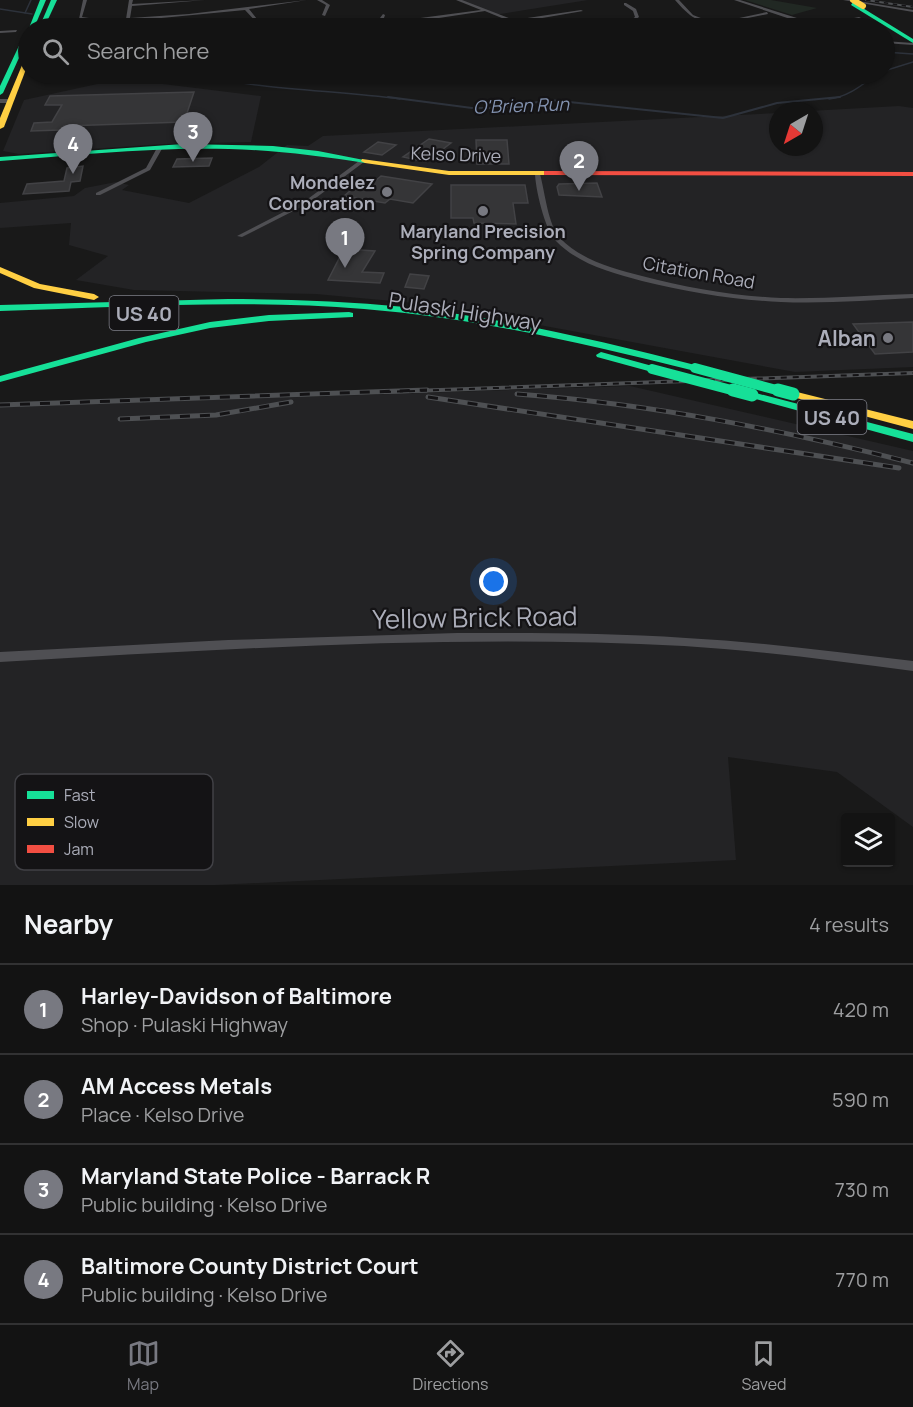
<!DOCTYPE html>
<meta charset="utf-8">
<style>
body{margin:0;font-family:Manrope,sans-serif;background:#202021;color:#f1f3f6}
.controls{position:absolute;right:18px;bottom:18px;display:grid;overflow:hidden;border-radius:6px;box-shadow:0 2px 4px #0004}
.controls button{width:54px;height:54px;display:grid;place-items:center;padding:0;border:0;border-bottom:2px solid #323233;background:#131313;color:#f1f3f6;font:30px sans-serif}
.compass{position:absolute;left:769px;top:102px;width:54px;height:54px;border-radius:50%;background:#131313;box-shadow:0 2px 4px #0004;rotate:219deg}
.you{position:absolute;left:494px;top:582px;width:21px;height:21px;margin:-15px;border:4px solid #fff;border-radius:50%;background:#1a73e8;box-shadow:0 0 0 9px #1a73e833}
.badge{display:grid;place-items:center;width:39px;height:39px;border-radius:50%;background:#787981;color:#fff;font-size:20px;font-weight:700}
.pin{position:absolute;translate:-50% -50px;filter:drop-shadow(0 2px 3px #0008)}
.pin::after{content:'';position:absolute;top:32px;width:21px;height:18px;background:inherit;clip-path:polygon(0 0,100% 0,50% 100%)}
.list{margin:0;padding:0;list-style:none}
h2{display:flex;justify-content:space-between;align-items:center;height:78px;margin:0;padding:0 24px;font-size:26px}
h2 small{font-size:20px;font-weight:400;color:#9d9ea0}
.list li{display:grid;grid-template-columns:39px 1fr auto;gap:18px;align-items:center;box-sizing:border-box;height:90px;padding:0 24px;border-top:2px solid #323233}
.list b{display:block;font-size:22px;white-space:nowrap}
.list p{margin:0;font-size:20px;white-space:nowrap;color:#9d9ea0}
.list em{font-size:20px;font-style:normal;color:#9d9ea0}
.icon{flex:none;width:33px;height:33px;fill:none;stroke:currentColor;stroke-width:2;stroke-linecap:round;stroke-linejoin:round}
.map{position:relative;flex:none;width:913px;height:885px;overflow:hidden}
.search{position:absolute;background:#131313;box-shadow:0 2px 4px #0004;left:18px;right:18px;top:18px;height:66px;display:flex;align-items:center;gap:15px;box-sizing:border-box;padding:0 21px;border-radius:33px;color:#9d9ea0;font-size:22px}
.sheet{height:438px;background:#131313}
nav{display:flex;justify-content:space-around;align-items:center;box-sizing:border-box;height:84px;border-top:2px solid #323233;background:#131313;font-size:16px;color:#9d9ea0}
nav a{display:grid;justify-items:center;gap:3px}
nav .on{color:#787981}
.map>svg:first-child{display:block}
</style>
<div class="map">
<svg width="913" height="885" viewBox="0 0 913 885">
<rect width="100%" height="100%" fill="#191919"/>
<g fill="#232325">
<polygon points="458,0 588,0 494,15"/>
<polygon points="131,80 261,96 251,142 163,144 19,154 3,151 24,100 111,81"/>
<polygon points="899,106 913,108 913,367 795,372 425,304 316,294 134,290 76,280 108,256 69,245 71,223 0,228 0,203 74,196 85,188 116,182 129,185 122,190 189,203 259,167 287,145 308,146 323,136 778,113 778,147 814,147 814,111 809,111"/>
<polygon points="630,386 913,451 913,827 837,772 728,757 736,860 215,885 0,885 0,407"/>
</g>
<polygon fill="#212823" points="745,0 771,0 817,8 792,15"/>
<g fill="none" stroke-linecap="round" stroke-linejoin="round">
<g stroke="#2d323b" stroke-width="1.5">
<polyline points="0,9 32,14"/>
<polyline points="25,13 31,0"/>
<polyline points="54,24 65,28"/>
<polyline points="884,52 913,54"/>
<polyline points="884,71 913,62"/>
<path d="M193,74c68,16 138,16 207,25"/>
<polyline points="49,76 100,74"/>
<path d="M829,99c19,-2 33,-14 48,-25"/>
</g>
<polyline stroke="#2d323b" stroke-width="2" points="388,97 472,108 500,108 550,100 723,118 777,103 840,97"/>
</g>
<g fill="#353537" stroke="#424245" stroke-width="1.5">
<polygon points="194,92 184,122 64,126 61,130 31,131 34,123 52,122 62,105 45,105 50,96"/>
<polygon points="429,139 451,143 426,162 403,157"/>
<polygon points="476,140 507,140 509,164 477,164"/>
<polygon points="378,142 396,145 382,155 364,152"/>
<polygon points="212,158 209,166 173,167 177,159"/>
<polygon points="83,166 80,181 71,182 69,191 23,194 27,184 64,181 67,168"/>
<polygon points="381,176 432,184 413,203 390,199 385,203 344,196 356,186 367,188"/>
<polygon points="597,183 602,197 559,195 557,187 559,184"/>
<polygon points="451,185 525,185 528,203 513,203 516,224 474,223 473,218 451,218"/>
<polygon points="344,249 375,251 362,272 384,273 380,283 328,280"/>
<polygon points="410,274 429,276 424,289 405,287"/>
<polygon points="913,322 913,352 875,354 853,324"/>
</g>
<g fill="none" stroke-linecap="round" stroke-linejoin="round">
<g fill="#4f4f53" fill-rule="evenodd">
<polygon points="83,0 87,0 82,17 96,19 126,19 129,0 133,0 132,4 205,0 132,6 130,18 189,14 307,0 249,9 261,24 259,25 245,10 130,21 139,28 135,28 126,21 96,22 79,19"/>
<polygon points="317,0 322,0 330,5 325,16 322,15 326,5"/>
<polygon points="456,0 462,0 514,20 581,10 583,11 519,22 533,27 534,28 530,28 513,22 466,28 468,27 509,21 485,11 393,25 391,26 389,25 364,28 357,28 386,23 380,18 383,14 385,15 384,18 390,22 481,10"/>
<path d="M675,0h4l14,15 18,7c-16,1 -26,-11 -36,-22z"/>
<polygon points="734,0 740,0 819,25 859,17 861,18 824,27 825,28 817,28"/>
<polygon points="843,0 852,0 913,10 913,12"/>
<polygon points="624,3 626,3 636,9 639,17 630,24 613,28 614,27 628,22 635,17 633,11 624,5"/>
<polygon points="767,12 768,14 698,28 692,28"/>
<polygon points="17,30 16,32 0,33 0,31"/>
<polygon points="884,41 913,43 913,45 884,43"/>
<polygon points="447,74 451,74 447,79 443,79 443,78"/>
<polygon points="546,74 712,82 769,77 771,78 769,79 712,84 601,80 548,75"/>
<polygon points="0,99 10,99 13,101 10,103 0,103"/>
<polygon points="158,146 163,147 150,170 100,195 96,195 96,193 146,168"/>
<polygon points="359,161 364,162 309,203 242,237 237,236 305,201"/>
<path d="M535,173l5,1c5,18 8,51 20,64 21,22 54,31 82,38 45,12 92,20 139,22 44,1 88,-3 132,-4v4c-44,2 -88,6 -132,4 -47,-2 -94,-10 -139,-21 -30,-8 -64,-17 -86,-40 -11,-10 -21,-54 -21,-68z"/>
<path d="M457,633c76,0 153,0 229,5 76,4 151,14 227,23v10c-76,-10 -152,-20 -229,-25 -228,-12 -456,3 -684,16v-10l228,-12z"/>
</g>
<g fill="#16e098" fill-rule="evenodd">
<polygon points="40,0 46,0 34,28 29,28"/>
<polygon points="51,0 57,0 44,28 39,28"/>
<polygon points="853,2 913,39 913,43 851,5"/>
<polygon points="28,31 28,38 3,93 0,95 0,86 25,33"/>
<path d="M183,144l90,2 45,5 51,10 -4,2c-45,-7 -90,-13 -136,-14 -77,-2 -153,6 -229,12v-4z"/>
<path d="M228,299c59,0 118,2 177,8 99,11 197,34 294,59l1,2 -5,3c-109,-27 -219,-53 -331,-62 -121,-10 -243,-2 -364,2v-6z"/>
<polygon points="349,312 353,313 353,317 269,321 210,328 146,342 0,382 0,376 139,338 210,322 269,315"/>
<polygon points="601,352 656,367 657,369 652,372 597,357 596,355"/>
<polygon points="752,392 913,434 913,442 748,397 746,395"/>
</g>
<g fill="#ffcf43" fill-rule="evenodd">
<polygon points="28,56 28,64 4,127 0,129 0,118 25,58"/>
<polygon points="362,159 449,171 547,171 551,173 547,175 449,175 365,163 361,161"/>
<polygon points="0,267 40,284 94,294 99,297 94,300 34,288 0,273"/>
<polygon points="793,391 913,421 913,429 789,396 787,394"/>
</g>
<polygon fill="#f24e42" fill-rule="evenodd" points="544,171 913,172 913,176 547,175 544,175"/>
<defs>
<polyline id="rail-far2" points="866,0 913,7"/>
<polyline id="rail-far1" points="385,392 913,373"/>
<g id="rail">
<path d="M517,394c135,10 265,36 396,69"/>
<polyline points="428,397 899,468"/>
<polyline points="0,405 427,390"/>
<polyline points="120,419 216,415 291,402"/>
</g>
</defs>
<use href="#rail-far2" stroke="#4e5053" stroke-width="2"/>
<use href="#rail-far1" stroke="#4e5053" stroke-width="4"/>
<use href="#rail" stroke="#4e5053" stroke-width="5"/>
<use href="#rail-far2" stroke="#141315" stroke-width="1.5" stroke-dasharray="4.5" stroke-linecap="butt"/>
<use href="#rail-far1" stroke="#141315" stroke-width="2" stroke-dasharray="6" stroke-linecap="butt"/>
<use href="#rail" stroke="#141315" stroke-width="3" stroke-dasharray="10" stroke-linecap="butt"/>
<g stroke="#16e098" stroke-width="10">
<polyline points="695,368 784,392"/>
<polyline points="652,369 739,392"/>
</g>
<g stroke="#16e098" stroke-width="13">
<polyline points="733,390 752,395"/>
<polyline points="778,390 793,394"/>
</g>
<polyline stroke="#ffcf43" stroke-width="6" points="853,0 863,6"/>
</g>
<g fill="#787981" stroke="#141315" stroke-width="2">
<circle cx="387" cy="192" r="6"/>
<circle cx="483" cy="211" r="6"/>
<circle cx="888" cy="338" r="6"/>
</g>
<g text-anchor="middle" dominant-baseline="central" stroke-width="4.5" stroke-linejoin="round" paint-order="stroke">
<g font-size="18" font-style="italic" fill="#8494b2" stroke="#141315">
<text transform="translate(521 105) rotate(-2)">O'Brien Run</text>
</g>
<g font-size="18" fill="#abadb9" stroke="#141315">
<text transform="translate(456 154) rotate(2)">Kelso Drive</text>
<text transform="translate(699 272) rotate(10)">Citation Road</text>
</g>
<g font-size="18" font-weight="bold" fill="#abadb9" stroke="#141315" text-anchor="end">
<text x="375" y="182">Mondelez<tspan x="375" dy="21">Corporation</tspan></text>
<text x="483" y="231" text-anchor="middle">Maryland Precision<tspan x="483" dy="21">Spring Company</tspan></text>
</g>
<g fill="#141315" stroke="#7e7f88" stroke-width="1.5">
<rect x="109.5" y="296" width="69" height="34" rx="4.5"/>
<rect x="797.5" y="400" width="69" height="34" rx="4.5"/>
</g>
<g font-size="20" font-weight="bold" fill="#abadb9">
<text x="144" y="313">US 40</text>
<text x="832" y="417">US 40</text>
</g>
<g font-size="21" fill="#abadb9" stroke="#141315">
<text transform="translate(465 311) rotate(9)">Pulaski Highway</text>
</g>
<g font-size="21" font-weight="bold" fill="#abadb9" stroke="#141315" text-anchor="end">
<text x="876" y="338">Alban</text>
</g>
<g font-size="26" fill="#abadb9" stroke="#141315">
<text transform="translate(475 617) rotate(-1)">Yellow Brick Road</text>
</g>
</g>
<rect x="15" y="774" width="198" height="96" rx="9" fill="#141315" stroke="#414146" stroke-width="1.5"/>
<rect x="27" y="791" width="27" height="8" fill="#16e098"/>
<rect x="27" y="818" width="27" height="8" fill="#ffcf43"/>
<rect x="27" y="845" width="27" height="8" fill="#f24e42"/>
<g font-size="16" fill="#abadb9">
<text x="64" y="801">Fast</text>
<text x="64" y="828">Slow</text>
<text x="64" y="855">Jam</text>
</g>
</svg>
<div class="controls">
<button><svg class="icon" aria-label="layers" viewBox="0 0 24 24"><path d="M12 4l9 5-9 5-9-5zM3 14l9 5 9-5"/></svg></button>
</div>
<svg class="compass" viewBox="-18 -18 36 36"><path d="M0-13l5 13h-10z" fill="#e53935"/><path d="M0 13l5-13h-10z" fill="#9d9ea0"/></svg>
<div class="you"></div>
<div class="pin badge" style="left:345px;top:268px">1</div>
<div class="pin badge" style="left:579px;top:191px">2</div>
<div class="pin badge" style="left:193px;top:162px">3</div>
<div class="pin badge" style="left:73px;top:174px">4</div>
<div class="search"><svg class="icon" aria-label="search" viewBox="0 0 24 24"><circle cx="10" cy="10" r="6"/><path d="M15 15l6 6"/></svg>Search here</div>
</div>
<section class="sheet">
<h2>Nearby<small>4 results</small></h2>
<ul class="list">
<li><span class="badge">1</span><div><b>Harley-Davidson of Baltimore</b><p>Shop · Pulaski Highway</p></div><em>420 m</em></li>
<li><span class="badge">2</span><div><b>AM Access Metals</b><p>Place · Kelso Drive</p></div><em>590 m</em></li>
<li><span class="badge">3</span><div><b>Maryland State Police - Barrack R</b><p>Public building · Kelso Drive</p></div><em>730 m</em></li>
<li><span class="badge">4</span><div><b>Baltimore County District Court</b><p>Public building · Kelso Drive</p></div><em>770 m</em></li>
</ul>
</section>
<nav>
<a class="on"><svg class="icon" aria-label="map" viewBox="0 0 24 24"><path d="M3 6l6-2 6 2 6-2v14l-6 2-6-2-6 2zM9 4v14M15 6v14"/></svg>Map</a>
<a><svg class="icon" aria-label="directions" viewBox="0 0 24 24"><path d="M12 3l9 9-9 9-9-9zM9 14v-3h6M13 9l2 2-2 2"/></svg>Directions</a>
<a><svg class="icon" aria-label="saved" viewBox="0 0 24 24"><path d="M7 4h10v16l-5-4-5 4z"/></svg>Saved</a>
</nav>
